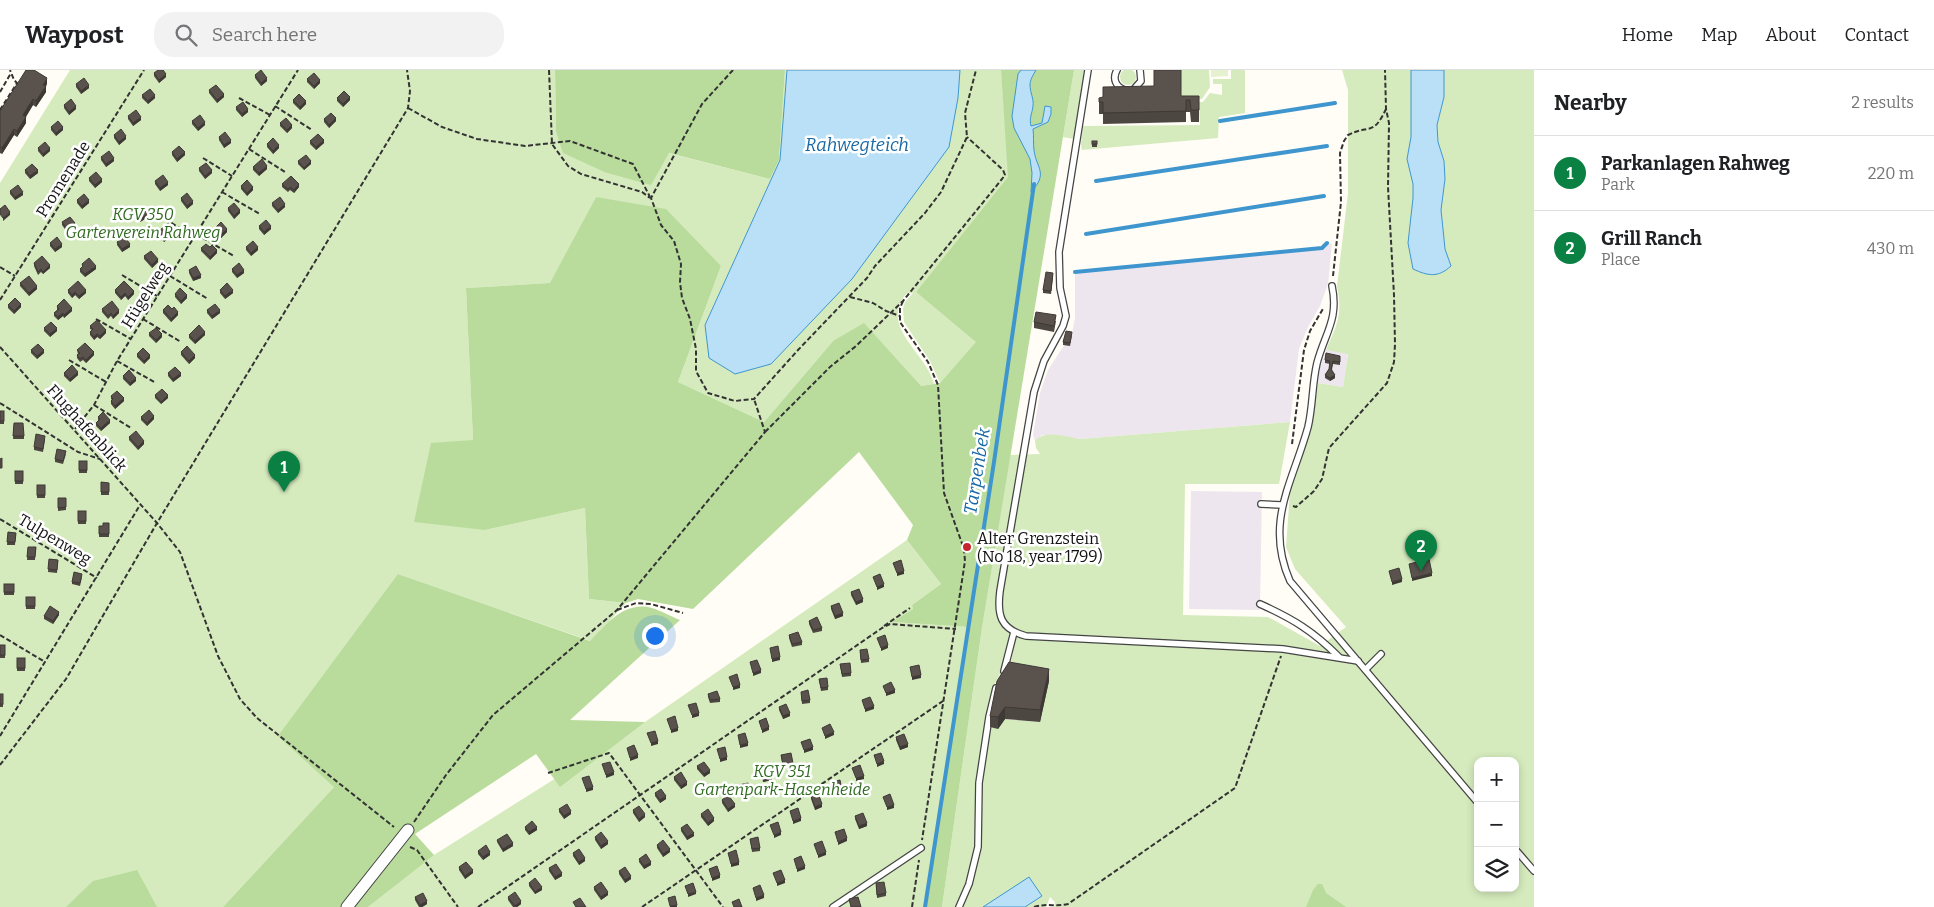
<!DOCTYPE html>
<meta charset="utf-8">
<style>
body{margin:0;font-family:Bitter,serif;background:#f2f2f2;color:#202124}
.controls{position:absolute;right:15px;bottom:15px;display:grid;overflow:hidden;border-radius:10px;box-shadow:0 2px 8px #0003}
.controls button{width:45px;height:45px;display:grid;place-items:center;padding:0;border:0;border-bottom:1px solid #e0e0e0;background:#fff;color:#202124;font:25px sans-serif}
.you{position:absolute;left:654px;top:565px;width:18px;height:18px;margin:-12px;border:4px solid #fff;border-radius:50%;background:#1a73e8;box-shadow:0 0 0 8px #1a73e833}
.badge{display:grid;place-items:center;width:32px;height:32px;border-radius:50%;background:#0b8043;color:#fff;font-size:16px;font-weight:700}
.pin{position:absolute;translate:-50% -41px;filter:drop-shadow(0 1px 2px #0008)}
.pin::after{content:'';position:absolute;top:26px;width:18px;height:15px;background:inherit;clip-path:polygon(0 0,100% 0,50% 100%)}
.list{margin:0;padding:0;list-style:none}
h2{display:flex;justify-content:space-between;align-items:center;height:65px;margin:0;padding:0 20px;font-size:21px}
h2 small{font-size:16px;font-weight:400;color:#757577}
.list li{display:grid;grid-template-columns:32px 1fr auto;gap:15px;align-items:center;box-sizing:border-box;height:75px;padding:0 20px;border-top:1px solid #e0e0e0}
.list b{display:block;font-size:19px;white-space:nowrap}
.list p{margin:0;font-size:16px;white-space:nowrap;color:#757577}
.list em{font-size:16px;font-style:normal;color:#757577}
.icon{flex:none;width:28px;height:28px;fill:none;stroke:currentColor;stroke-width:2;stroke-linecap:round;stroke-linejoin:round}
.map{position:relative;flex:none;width:1534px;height:837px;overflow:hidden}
header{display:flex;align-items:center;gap:30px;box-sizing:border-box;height:70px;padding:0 25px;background:#fff;border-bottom:1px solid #e0e0e0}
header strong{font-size:24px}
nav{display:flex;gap:28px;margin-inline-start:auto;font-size:18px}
.search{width:350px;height:45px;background:#f2f2f2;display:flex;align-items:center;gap:12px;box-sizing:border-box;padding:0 18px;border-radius:20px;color:#757577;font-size:19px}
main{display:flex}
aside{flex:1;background:#fff}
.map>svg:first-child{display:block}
</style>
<header>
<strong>Waypost</strong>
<div class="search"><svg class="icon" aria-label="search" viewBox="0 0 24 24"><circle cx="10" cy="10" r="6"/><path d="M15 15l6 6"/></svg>Search here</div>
<nav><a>Home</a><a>Map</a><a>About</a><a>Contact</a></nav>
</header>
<main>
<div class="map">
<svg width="1534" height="837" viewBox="0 0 1534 837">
<rect width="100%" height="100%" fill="#fffdf5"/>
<g fill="#eee6ef">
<polygon points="1327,173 1332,174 1328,214 1320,236 1308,257 1299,279 1290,352 1080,369 1052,365 1042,365 1035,371 1033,365 1040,323 1048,300 1072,263 1075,248 1075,202 1322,178"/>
<polygon points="1326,280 1348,283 1343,317 1318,313 1320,298"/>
<polygon points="1191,421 1262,422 1260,540 1189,539"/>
</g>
<g fill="#d5ebbd" fill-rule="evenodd">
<circle cx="1128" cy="7" r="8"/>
<path d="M70,0h485l1,62 8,21 40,19 64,-19 102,26 9,-19 6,-90h2l-7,90 -75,165 253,-227 2,-28h41l8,107 -93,115 61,50 -37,41 -10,-22 -26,-39 -1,-13 2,-7 8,-9 -7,1c-27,34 20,58 28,90l-13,2 -88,-45 -69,81 -86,-40 43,-116 -125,-69 -45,86 -85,5 7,152 12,90 100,-22 4,91 37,4 -35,38 -193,-67 -64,213 -111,120h-223v-724z"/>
<polygon points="1074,0 1084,0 1074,69 1063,67"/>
<polygon points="1180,0 1209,0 1210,17 1202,29 1181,28"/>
<polygon points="1231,0 1245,0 1245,43 1219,47 1218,68 1082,80 1081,75 1083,56 1200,55 1199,38 1188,32 1203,32 1210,23 1222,25 1222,14 1213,14 1213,9 1231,9"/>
<path d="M1342,0h69v67l-4,22 6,25v14l-5,45 5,25 38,-2 -6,-17 -2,-20 -2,-19 4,-31 -1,-18 -6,-19 -1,-17 7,-28v-27h90v837h-480l1,-5 -5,-5 -4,10h-84l10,-22 10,-38 -1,-63 9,-57 15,-8 35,3 9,-41 -40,-8 4,-22 -6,-6 -3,21 -11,22 -7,28 -10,66 -1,64 -3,18 -16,43h-14l40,-279 28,-173 30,-1 -4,-6 -1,-7c9,-12 32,-4 45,-2l210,-17 -11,62h-94l-2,131 85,2 52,29 26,-19 -51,-58 -9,-22 4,-55 21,-64 7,-45 25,4 5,-33 -22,-4c11,-25 17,-35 11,-64l11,-93v-103zM1478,691h37v127h-37z"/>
<polygon points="907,470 941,514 912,535 913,539 893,552 969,557 925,837 368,837 426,790 645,652"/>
</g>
<g fill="#b9dc9c">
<polygon points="555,0 785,0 779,90 770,109 669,83 651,115 604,102 563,83 556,62"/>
<polygon points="1001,0 1074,0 982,558 942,837 925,837 969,557 892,552 913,539 912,535 941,514 907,470 913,455 859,382 693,539 638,529 626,533 589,529 585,438 485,460 414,452 431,373 473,370 466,218 550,213 596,127 666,139 721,196 678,312 764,352 833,271 864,253 921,316 940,313 976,272 916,222 1008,107"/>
<path d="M398,504l192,67c16,-16 32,-38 58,-34 10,2 22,9 32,13l-110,100 75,2 -85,65 -24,-33 -121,80 19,21 -66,52h-145l111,-120 -56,-51z"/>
<polygon points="137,800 157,837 66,837 93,811"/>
<polygon points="1318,814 1322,814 1326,823 1346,837 1306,837 1313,820"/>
</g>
<polygon fill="#e6f2cf" points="1211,0 1228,0 1228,6 1211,7"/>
<g fill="#b9e0f7" stroke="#3f96cf">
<polygon points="787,0 960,0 958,28 949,77 852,209 771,294 735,304 709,288 705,255 780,90"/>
<path d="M1021,0h15c-3,5 -6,10 -6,15 0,7 4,14 3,21 -1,8 -4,12 -2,20l11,-3 3,-17 6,1v7l-3,8 -15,7c1,7 0,14 1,21 2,18 15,23 -3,42l1,-19 -2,-14 -16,-31 -2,-12 6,-42z"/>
<path d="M1411,0h33v27l-7,28 1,17 6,19 1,18 -4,31 2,19 2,20 6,17c-13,12 -23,10 -38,3l-5,-26 5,-45v-14l-6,-25 4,-22z"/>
<polygon points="1029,807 1042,826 1025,837 983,837"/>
</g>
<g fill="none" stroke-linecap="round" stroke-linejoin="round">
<g stroke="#3f96cf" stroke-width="4">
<polyline points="1220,51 1335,33"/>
<polyline points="1096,111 1327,76"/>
<polyline points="1086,164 1324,126"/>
<polyline points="1075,202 1322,178 1327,173"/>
<polyline points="925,837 994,392 1034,114"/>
</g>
<defs>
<g id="lane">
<path d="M1088,0l-29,182 1,36 6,28 -3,10 -19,35 -10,31 -34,199c-3,24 0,38 26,45l257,13 75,12"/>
<path d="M1117,0c-5,9 -1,17 8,20"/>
<polyline points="1134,19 1141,11 1140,0"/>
<path d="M1332,216c7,33 -7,47 -15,77 -5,21 -4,43 -9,64 -15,55 -44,95 -18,154l188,222"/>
<polyline points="1261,434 1282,435"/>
<path d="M1260,534c33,15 53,27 79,53"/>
<polyline points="1366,599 1381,584"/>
<polyline points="1004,601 1014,562"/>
<polyline points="1515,779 1534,801"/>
<polyline points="833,837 921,778"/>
<polyline points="959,837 969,814 978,777 979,713 989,647 996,618"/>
</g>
<polyline id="street" points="347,837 408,760"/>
</defs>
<use href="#lane" stroke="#444" stroke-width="8"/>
<use href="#street" stroke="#444" stroke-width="13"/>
<g stroke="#333" stroke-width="2" stroke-dasharray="5 2.5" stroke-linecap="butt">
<polyline points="549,0 552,74 568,96 581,104 642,122 650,128"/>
<polyline points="733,0 702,34 651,128 661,155 674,171 681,194 680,212 682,228 690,249 696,279 696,301 708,323 735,331 754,329 798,280 867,208 875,196 925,143 941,122 967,67 965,43 976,0"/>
<polyline points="0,22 11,3"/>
<polyline points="239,28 270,45"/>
<polyline points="275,36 312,60"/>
<polyline points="408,38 442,57 477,69 525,76 570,71 633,94 650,127"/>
<polyline points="0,40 17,13 14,10 10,0"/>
<polyline points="249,79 285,102"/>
<polyline points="203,88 232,106"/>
<polyline points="222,122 260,144"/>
<polyline points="165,149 194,167"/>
<polyline points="196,164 234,186"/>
<polyline points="0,197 15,206"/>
<polyline points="122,205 157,226"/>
<polyline points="170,206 208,229"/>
<path d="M1333,206l8,-74 -1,-49 4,-12 4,-6c21,-11 25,2 38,-26"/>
<polyline points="850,227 873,233 886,241 900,246"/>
<polyline points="0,230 144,0"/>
<polyline points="903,231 900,238 900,252 928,292 938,315 944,423 964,479 965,491 922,770"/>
<polyline points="96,249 131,269"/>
<polyline points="143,249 181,272"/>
<polyline points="0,277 157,453 180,482 218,586 240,629 257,648 394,757"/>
<polyline points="69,290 106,312"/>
<polyline points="117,291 156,313"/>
<polyline points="0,333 78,382 100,389"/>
<polyline points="94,335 131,358"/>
<polyline points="75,359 94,335 117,291 298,0"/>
<polyline points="765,362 830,297 856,276 903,231 1002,109 1005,105 1003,100 967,67"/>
<polyline points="1292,374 1304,280 1310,261 1324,237"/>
<polyline points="1293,436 1296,437 1314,421 1322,409 1329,378 1387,313 1394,292 1395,274 1394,225 1388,117 1389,53 1386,39 1385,0"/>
<polyline points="0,449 97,508"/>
<polyline points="617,540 636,533 651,534 683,543"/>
<polyline points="884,556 910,538"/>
<polyline points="0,565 45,592"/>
<polyline points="0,666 140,435"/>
<polyline points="0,695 66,609 157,453 408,38 410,21 407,0"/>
<polyline points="548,703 609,683 723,837"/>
<polyline points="414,752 446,705 493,645 617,540 765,362 754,329"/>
<polyline points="410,777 417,780 458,837"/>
<polyline points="478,837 882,558 890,554 956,559"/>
<polyline points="642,837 943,631"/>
<polyline points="912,837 919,790"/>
<path d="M1034,837c13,-4 22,0 34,-3l167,-116 46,-132"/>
</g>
<use href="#lane" stroke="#fff" stroke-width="5.5"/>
<use href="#street" stroke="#fff" stroke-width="11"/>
</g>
<g fill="#4d4742">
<polygon points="154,3 166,7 159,13 154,6"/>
<polygon points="255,5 267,11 261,16 255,8"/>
<polygon points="307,9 320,13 314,19 307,12"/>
<polygon points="47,14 46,16 46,22 36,37 33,35 26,47 26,53 17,67 14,65 2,84 0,83 0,41"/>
<polygon points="76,14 89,18 81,24 76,17"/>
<polygon points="209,20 224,27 217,33 209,23"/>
<polygon points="142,25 155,28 148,34 142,28"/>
<polygon points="1199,26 1199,52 1191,52 1190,42 1186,42 1186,52 1103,54 1103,44 1099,44 1099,28"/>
<polygon points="337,28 350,30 343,37 337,31"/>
<polygon points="293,30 306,34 300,40 293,33"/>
<polygon points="64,35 76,39 69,45 64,38"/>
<polygon points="236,37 248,42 242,47 236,40"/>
<polygon points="128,46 141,50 133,56 128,49"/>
<polygon points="324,49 336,51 329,58 324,52"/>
<polygon points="192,51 205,55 198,61 192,54"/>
<polygon points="280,53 292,58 287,63 280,56"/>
<polygon points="51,57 63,60 56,66 51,60"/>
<polygon points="114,65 126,69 119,75 114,68"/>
<polygon points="219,67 231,73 224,78 219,70"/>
<polygon points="310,71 324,73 316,80 310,74"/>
<rect x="1092" y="71" width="5" height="6"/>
<polygon points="267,74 279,78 273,84 267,77"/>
<polygon points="38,78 50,81 43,87 38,81"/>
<polygon points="172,82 185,85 177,92 172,85"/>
<polygon points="101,87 114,91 106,97 101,90"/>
<polygon points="298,91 311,94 304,100 298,94"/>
<polygon points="253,97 267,99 259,106 253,100"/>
<polygon points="199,98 212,103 205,109 199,101"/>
<polygon points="25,100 38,103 30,109 25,103"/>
<polygon points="89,108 102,112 95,118 89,111"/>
<polygon points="155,111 168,115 160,121 155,114"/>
<polygon points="282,114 299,117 294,123 290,120 288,122 282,117"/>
<polygon points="241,116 253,120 247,126 241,119"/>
<polygon points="10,121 23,125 15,130 10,124"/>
<polygon points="181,128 193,134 187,139 181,131"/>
<polygon points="77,130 89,133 82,139 77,133"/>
<polygon points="272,133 285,137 278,143 272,136"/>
<polygon points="228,138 240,143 234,149 228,141"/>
<polygon points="136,142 148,147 140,152 136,145"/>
<polygon points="62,152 75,156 67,162 62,155"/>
<polygon points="259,156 271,159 264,165 259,159"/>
<polygon points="215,158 227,162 221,168 215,161"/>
<polygon points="158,162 174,164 164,172 158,165"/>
<polygon points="117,172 130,177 122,182 117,175"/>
<polygon points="50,173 62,177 55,182 50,176"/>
<polygon points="246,177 258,180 251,186 246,180"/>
<polygon points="201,178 217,183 210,190 201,181"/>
<polygon points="144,186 158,192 152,198 144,189"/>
<polygon points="34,193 50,198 43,204 41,202 38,205 34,196"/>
<polygon points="82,194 96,199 85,207 80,202 80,199 82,198"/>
<polygon points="232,199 244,203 237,208 232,202"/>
<polygon points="189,200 201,208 193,211 189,203"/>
<polygon points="1053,206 1051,224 1043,223 1043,220"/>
<polygon points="20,213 37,219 29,226 20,216"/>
<polygon points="68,220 86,223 79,229 75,225 72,228 68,223"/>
<polygon points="115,220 134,224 128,230 125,226 121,230 115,223"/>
<polygon points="220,220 233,223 225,229 220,223"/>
<polygon points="175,224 187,228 181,234 175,227"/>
<polygon points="8,235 21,237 14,244 8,238"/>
<polygon points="57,236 72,241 64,248 63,246 58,250 54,246 54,243 57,240"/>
<polygon points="102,239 119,243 113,249 111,246 108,249 102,242"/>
<polygon points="172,239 178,245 171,252 163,243 163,240"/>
<polygon points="207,240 220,243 212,249 207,243"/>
<polygon points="1056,251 1054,262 1034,258 1034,252"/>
<polygon points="90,256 106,263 100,269 97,267 94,270 90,265 90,262 92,260 90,259"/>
<polygon points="44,258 57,261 50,267 44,261"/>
<polygon points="149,263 162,267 156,273 149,266"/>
<polygon points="189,265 205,265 195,274 189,268"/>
<polygon points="1072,265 1070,276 1063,275 1063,272"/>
<polygon points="31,280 44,283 37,289 31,283"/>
<polygon points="77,280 94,285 86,293 83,290 80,292 77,288 77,285 78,284"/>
<polygon points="181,282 195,288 189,294 181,285"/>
<polygon points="137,284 150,288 144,294 137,287"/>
<polygon points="1340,286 1340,295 1333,294 1332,300 1335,308 1330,311 1325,308 1325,305 1329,299 1330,294 1325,293 1325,290"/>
<polygon points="64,303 78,305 70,312 64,306"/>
<polygon points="168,303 181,306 173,312 168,306"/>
<polygon points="123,306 136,311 130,316 123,309"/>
<polygon points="155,325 168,328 161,334 155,328"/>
<polygon points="111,326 124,331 115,339 111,334 111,331 112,330 111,329"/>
<rect x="0" y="341" width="4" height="13"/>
<polygon points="98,347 110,353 101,361 96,356 96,353 98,351"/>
<polygon points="141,347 154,349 147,356 141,350"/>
<polygon points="14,353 24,366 24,369 13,369"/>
<polygon points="129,367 144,374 138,380 129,370"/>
<polygon points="45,369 43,382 34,380 34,377"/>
<polygon points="66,384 63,394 55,392 55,389"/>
<rect x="79" y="391" width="8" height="12"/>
<polygon points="15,401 23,411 23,414 15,414"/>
<polygon points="101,412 109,413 109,425 101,425"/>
<polygon points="37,415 45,425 45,428 37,428"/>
<polygon points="58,428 66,428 66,440 58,441"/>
<rect x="78" y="441" width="8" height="13"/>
<polygon points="109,453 109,467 99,467 99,456 103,456"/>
<polygon points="8,462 16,463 15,475 7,475"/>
<polygon points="28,477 36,477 35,490 27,490"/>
<polygon points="49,489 58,490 57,503 48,502"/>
<polygon points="82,507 80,516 72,514 72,512"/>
<rect x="4" y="514" width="10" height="11"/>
<polygon points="851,522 863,532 856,535 851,525"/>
<rect x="26" y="527" width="9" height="12"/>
<polygon points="831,536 843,546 835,549 831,539"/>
<polygon points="59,545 53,554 44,549 44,546"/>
<polygon points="809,551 822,558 822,561 813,563 809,554"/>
<polygon points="789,565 802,572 802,575 792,577 789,568"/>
<rect x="0" y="575" width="5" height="13"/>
<polygon points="860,580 869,589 869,592 861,593"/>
<rect x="17" y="588" width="8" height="13"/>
<polygon points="840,594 851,603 851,606 842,607"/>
<polygon points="819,609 828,617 828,620 821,621"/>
<polygon points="1049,611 1040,652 1005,649 998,659 990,657 990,646"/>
<polygon points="801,622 810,630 810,633 802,634"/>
<rect x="0" y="624" width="3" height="13"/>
<polygon points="708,624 720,629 720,632 710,633 708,627"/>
<polygon points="779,637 790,646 783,649 779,640"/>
<polygon points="896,667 908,677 900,680 896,670"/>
<polygon points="781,685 793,693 793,696 783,698"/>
<polygon points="697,696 710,703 704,707 697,699"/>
<polygon points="756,701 772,710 763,712 762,706 757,707"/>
<polygon points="674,707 687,715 681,719 674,710"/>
<polygon points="655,723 666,729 660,733 655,726"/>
<polygon points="811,726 822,737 815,740 811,729"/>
<polygon points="722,730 735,737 728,742 722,733"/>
<polygon points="559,739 571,744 564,749 559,742"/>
<polygon points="633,740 645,747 639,752 633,743"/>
<polygon points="701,744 714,751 708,756 701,747"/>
<polygon points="855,746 867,756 859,759 855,749"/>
<polygon points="525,757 537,760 529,765 525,760"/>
<polygon points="681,758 694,766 687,770 681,761"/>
<polygon points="595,767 608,774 601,779 595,770"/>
<polygon points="750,769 760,778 760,781 752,782"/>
<polygon points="497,770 513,776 503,782 497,772"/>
<polygon points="657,775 670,782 663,787 657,778"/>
<polygon points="478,781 490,785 483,790 478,784"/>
<polygon points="573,783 585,791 579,795 573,786"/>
<polygon points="639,789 651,795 644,799 639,792"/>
<polygon points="459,797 473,803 465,809 459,800"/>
<polygon points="549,798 562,806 555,810 549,801"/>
<polygon points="619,801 631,809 625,813 619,804"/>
<polygon points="529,813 542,820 535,824 529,816"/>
<polygon points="876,813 886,823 886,826 877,828"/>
<polygon points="594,817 608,825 601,830 594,820"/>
<polygon points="415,827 427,834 422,837 419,837 415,830"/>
<polygon points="508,827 521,834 517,837 513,837 508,830"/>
</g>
<g fill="#3f3936">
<polygon points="166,4 166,7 159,13 159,10"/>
<polygon points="47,8 47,14 43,21 43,15"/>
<polygon points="267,8 267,11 261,16 261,13"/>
<polygon points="320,10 320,13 314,19 314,16"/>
<polygon points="89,15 89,18 81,24 81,21"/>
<polygon points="46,16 46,22 36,37 36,31"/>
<polygon points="224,24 224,27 217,33 217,30"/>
<polygon points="155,25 155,28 148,34 148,31"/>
<polygon points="350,27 350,30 343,37 343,34"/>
<polygon points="33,29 33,35 23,51 23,45"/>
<polygon points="306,31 306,34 300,40 300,37"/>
<polygon points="76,36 76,39 69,45 69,42"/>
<polygon points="248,39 248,42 242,47 242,44"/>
<polygon points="26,47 26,53 17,67 17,61"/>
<polygon points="141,47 141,50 133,56 133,53"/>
<polygon points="336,48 336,51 329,58 329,55"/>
<polygon points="205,52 205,55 198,61 198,58"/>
<polygon points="292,55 292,58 287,63 287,60"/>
<polygon points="63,57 63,60 56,66 56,63"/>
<polygon points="14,59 14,65 2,84 2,78"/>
<polygon points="126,66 126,69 119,75 119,72"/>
<polygon points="231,70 231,73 224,78 224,75"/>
<polygon points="324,70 324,73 316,80 316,77"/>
<polygon points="279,75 279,78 273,84 273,81"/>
<polygon points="50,78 50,81 43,87 43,84"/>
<polygon points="185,82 185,85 177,92 177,89"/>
<polygon points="114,88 114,91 106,97 106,94"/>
<polygon points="311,91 311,94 304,100 304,98"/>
<polygon points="267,96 267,99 259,106 259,103"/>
<polygon points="38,100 38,103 30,109 30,106"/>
<polygon points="212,100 212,103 205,109 205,106"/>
<polygon points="102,109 102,112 95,118 95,115"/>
<polygon points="168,112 168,115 160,121 160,118"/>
<polygon points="299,114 299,117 294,123 294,120"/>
<polygon points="253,117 253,120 247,126 247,123"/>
<polygon points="23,122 23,125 15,130 15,127"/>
<polygon points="89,130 89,133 82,139 82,136"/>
<polygon points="193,131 193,134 187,139 187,136"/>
<polygon points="285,134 285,137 278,143 278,140"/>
<polygon points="240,140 240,143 234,149 234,146"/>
<polygon points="10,142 10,145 3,151 3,148"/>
<polygon points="148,144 148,147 140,152 140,149"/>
<polygon points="75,153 75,156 67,162 67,159"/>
<polygon points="271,156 271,159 264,165 264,162"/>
<polygon points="227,159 227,162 221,168 221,165"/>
<polygon points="174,161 174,164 164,172 164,169"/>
<polygon points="62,174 62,177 55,182 55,179"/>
<polygon points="130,174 130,177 122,182 122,179"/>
<polygon points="258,177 258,180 251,186 251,183"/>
<polygon points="217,180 217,183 210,190 210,187"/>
<polygon points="158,189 158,192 152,198 152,195"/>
<polygon points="50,195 50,198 43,204 43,202"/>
<polygon points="96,196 96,199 85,207 85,204"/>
<polygon points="244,200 244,203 237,208 237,205"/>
<polygon points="201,205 201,208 193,211 193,208"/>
<polygon points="37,216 37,219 29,226 29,223"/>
<polygon points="86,220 86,223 79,229 79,226"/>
<polygon points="233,220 233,223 225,229 225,226"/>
<polygon points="134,221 134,224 128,230 128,227"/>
<polygon points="75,222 75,225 72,228 72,225"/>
<polygon points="125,223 125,226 121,230 121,227"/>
<polygon points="187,225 187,228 181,234 181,231"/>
<polygon points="21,234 21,237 14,244 14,241"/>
<polygon points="72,238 72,241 64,248 64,245"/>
<polygon points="119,240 119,243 113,249 113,246"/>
<polygon points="220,240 220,243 212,249 212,246"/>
<polygon points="178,242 178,245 171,252 171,249"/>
<polygon points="63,243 63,246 58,250 58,247"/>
<polygon points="57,258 57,261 50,267 50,264"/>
<polygon points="106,260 106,263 100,269 100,266"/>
<polygon points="205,262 205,265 195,274 195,271"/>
<polygon points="97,264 97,267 94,270 94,267"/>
<polygon points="162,264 162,267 156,273 156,270"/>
<polygon points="44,280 44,283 37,289 37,286"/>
<polygon points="94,282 94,285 86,293 86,290"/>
<polygon points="150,285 150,288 144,294 144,291"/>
<polygon points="195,285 195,288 189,294 189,291"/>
<polygon points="78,302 78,305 70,312 70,309"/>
<polygon points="181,303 181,306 173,312 173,309"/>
<polygon points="1335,305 1335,308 1330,311 1330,308"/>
<polygon points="136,308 136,311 130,316 130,313"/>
<polygon points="168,325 168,328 161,334 161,332"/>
<polygon points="124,328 124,331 115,339 115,336"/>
<polygon points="154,346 154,349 147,356 147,353"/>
<polygon points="110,350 110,353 101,361 101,358"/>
<polygon points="144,371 144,374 138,380 138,377"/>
<polygon points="904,501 904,504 897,506 897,503"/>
<polygon points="1432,503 1432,506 1412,511 1412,508"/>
<polygon points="1402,509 1402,512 1392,515 1392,512"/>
<polygon points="884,514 884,517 877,520 877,517"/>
<polygon points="863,529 863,532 856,535 856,532"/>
<polygon points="59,542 59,545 53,554 53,551"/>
<polygon points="843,543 843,546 835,549 835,546"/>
<polygon points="888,575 888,578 881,581 881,578"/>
<polygon points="780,587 780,590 772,592 772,589"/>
<polygon points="1049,599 1049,611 1040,652 1040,640"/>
<polygon points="761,600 761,603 753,606 753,603"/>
<polygon points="921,605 921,608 912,610 912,607"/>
<polygon points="740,615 740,618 733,620 733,617"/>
<polygon points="895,620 895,623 886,626 886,623"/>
<polygon points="874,636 874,639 865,642 865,639"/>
<polygon points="1005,637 1005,649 998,659 998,647"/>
<polygon points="699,643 699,646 692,648 692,645"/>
<polygon points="790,643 790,646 783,649 783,646"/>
<polygon points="769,657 769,660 762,663 762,660"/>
<polygon points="678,658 678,661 671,663 671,660"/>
<polygon points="834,662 834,665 825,669 825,666"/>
<polygon points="658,671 658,674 651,676 651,673"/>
<polygon points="748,673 748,676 740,678 740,675"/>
<polygon points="908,674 908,677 900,680 900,677"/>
<polygon points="813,677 813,680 804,683 804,680"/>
<polygon points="638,685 638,688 630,691 630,688"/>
<polygon points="727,687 727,690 720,692 720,689"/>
<polygon points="884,691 884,694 877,697 877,694"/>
<polygon points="710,700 710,703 704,707 704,704"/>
<polygon points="614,702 614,705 606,708 606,705"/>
<polygon points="864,706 864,709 856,711 856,708"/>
<polygon points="772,707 772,710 763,712 763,709"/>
<polygon points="687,712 687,715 681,719 681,716"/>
<polygon points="593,717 593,720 586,722 586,719"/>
<polygon points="842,720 842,723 835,725 835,722"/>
<polygon points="750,721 750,724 741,726 741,723"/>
<polygon points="666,726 666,729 660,733 660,730"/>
<polygon points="735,734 735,737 728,742 728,739"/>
<polygon points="822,734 822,737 815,740 815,737"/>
<polygon points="894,735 894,738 887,740 887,737"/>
<polygon points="571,741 571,744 564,749 564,746"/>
<polygon points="645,744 645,747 639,752 639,749"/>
<polygon points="714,748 714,751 708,756 708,753"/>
<polygon points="801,748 801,751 793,754 793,751"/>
<polygon points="867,753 867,756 859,759 859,756"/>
<polygon points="537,757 537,760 529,765 529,762"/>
<polygon points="781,762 781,765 774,768 774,765"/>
<polygon points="694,763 694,766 687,770 687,767"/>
<polygon points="847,768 847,771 838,775 838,772"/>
<polygon points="608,771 608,774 601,779 601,776"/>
<polygon points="513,773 513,776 503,782 503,779"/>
<polygon points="670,779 670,782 663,787 663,784"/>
<polygon points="490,782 490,785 483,790 483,787"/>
<polygon points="826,782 826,785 818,788 818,785"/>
<polygon points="585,788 585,791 579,795 579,792"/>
<polygon points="651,792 651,795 644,799 644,796"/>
<polygon points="739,792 739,795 731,797 731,794"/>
<polygon points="805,796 805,799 797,802 797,799"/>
<polygon points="473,800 473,803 465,809 465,806"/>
<polygon points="562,803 562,806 555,810 555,807"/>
<polygon points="720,805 720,808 712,811 712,808"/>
<polygon points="631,806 631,809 625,813 625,810"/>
<polygon points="785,810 785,813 777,816 777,813"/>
<polygon points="542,817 542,820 535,824 535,822"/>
<polygon points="608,822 608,825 601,830 601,827"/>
<polygon points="696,822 696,824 688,827 688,824"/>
<polygon points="764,825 764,828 756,831 756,828"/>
<polygon points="427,831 427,834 422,837 420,837 420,835"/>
<polygon points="521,831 521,834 517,837 515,837 515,836"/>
<polygon points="677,835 677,837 670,837 670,836"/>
</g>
<g fill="#5a524d" stroke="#3f3936">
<polygon points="26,0 34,0 47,8 43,15 46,16 36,31 33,29 23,45 26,47 17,61 14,59 2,78 0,77 0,41"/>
<polygon points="158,0 163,0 166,4 159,10 154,3"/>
<polygon points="261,0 267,8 261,13 255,5"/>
<polygon points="1154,0 1181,0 1181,26 1199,26 1199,40 1191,40 1190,30 1186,30 1186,41 1103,43 1103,32 1099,32 1099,28 1103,27 1103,17 1154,16"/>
<polygon points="314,3 320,10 314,16 307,9"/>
<polygon points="84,8 89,15 81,21 76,14"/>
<polygon points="216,15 224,24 217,30 209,20"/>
<polygon points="150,19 155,25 148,31 142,25"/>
<polygon points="344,21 350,27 343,34 337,28"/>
<polygon points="299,24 306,31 300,37 293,30"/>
<polygon points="71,29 76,36 69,42 64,35"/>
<polygon points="243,32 248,39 242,44 236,37"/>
<polygon points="136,40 141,47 133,53 128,46"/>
<polygon points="331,43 336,48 329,55 324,49"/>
<polygon points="200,45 205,52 198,58 192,51"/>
<polygon points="286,48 292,55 287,60 280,53"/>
<polygon points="58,51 63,57 56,63 51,57"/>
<polygon points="121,59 126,66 119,72 114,65"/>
<polygon points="225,62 231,70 224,75 219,67"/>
<polygon points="318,64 324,70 316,77 310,71"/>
<polygon points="273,68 279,75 273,81 267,74"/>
<rect x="1092" y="71" width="5" height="3"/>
<polygon points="45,72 50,78 43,84 38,78"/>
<polygon points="179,76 185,82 177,89 172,82"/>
<polygon points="109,81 114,88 106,94 101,87"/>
<polygon points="306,85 311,91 304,98 298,91"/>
<polygon points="262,89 267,96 259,103 253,97"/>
<polygon points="206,93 212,100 205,106 199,98"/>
<polygon points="32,94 38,100 30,106 25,100"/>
<polygon points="96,102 102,109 95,115 89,108"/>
<polygon points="163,105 168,112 160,118 155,111"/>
<polygon points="291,106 299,114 294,120 290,117 288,119 282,114"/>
<polygon points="247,110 253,117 247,123 241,116"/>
<polygon points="18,115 23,122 15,127 10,121"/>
<polygon points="187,123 193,131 187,136 181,128"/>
<polygon points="84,124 89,130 82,136 77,130"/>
<polygon points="280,127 285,134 278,140 272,133"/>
<polygon points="234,133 240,140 234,146 228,138"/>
<polygon points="5,135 10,142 3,148 0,144 0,139"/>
<polygon points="144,137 148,144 140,149 136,142"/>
<polygon points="70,147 75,153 67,159 62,152"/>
<polygon points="266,150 271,156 264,162 259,156"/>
<polygon points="221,152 227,159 221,165 215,158"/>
<polygon points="168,153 174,161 164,169 158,162"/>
<polygon points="57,167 62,174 55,179 50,173"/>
<polygon points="125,167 130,174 122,179 117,172"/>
<polygon points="253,171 258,177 251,183 246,177"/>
<polygon points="206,174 210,177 212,175 217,180 210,187 201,178"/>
<polygon points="151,181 158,189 152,195 144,186"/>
<polygon points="42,186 50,195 43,202 41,199 38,202 34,193"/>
<polygon points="89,188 96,196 85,204 80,199 83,196 82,194"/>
<polygon points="239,193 244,200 237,205 232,199"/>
<polygon points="196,196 201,205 193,208 189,200"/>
<polygon points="1046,202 1053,203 1051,221 1043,220"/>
<polygon points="29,206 37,216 29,223 20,213"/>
<polygon points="78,211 86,220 79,226 75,222 72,225 68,220"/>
<polygon points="124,211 134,221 128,227 125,223 121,227 115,220"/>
<polygon points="227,213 233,220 225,226 220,220"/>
<polygon points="180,218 187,225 181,231 175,224"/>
<polygon points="15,228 21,234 14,241 8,235"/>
<polygon points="64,229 72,238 64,245 63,243 58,247 54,243 59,239 57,236"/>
<polygon points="112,231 119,240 113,246 111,243 108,246 102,239"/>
<polygon points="215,234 220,240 212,246 207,240"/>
<polygon points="168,235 172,239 174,237 178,242 171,249 163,240"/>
<polygon points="1036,242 1056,245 1054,256 1034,252"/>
<polygon points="97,250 106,260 100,266 97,264 94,267 90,262 93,259 90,256"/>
<polygon points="51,252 57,258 50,264 44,258"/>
<polygon points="199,255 205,262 195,271 189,265"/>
<polygon points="156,258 162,264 156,270 149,263"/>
<polygon points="1066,261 1072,262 1070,273 1063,272"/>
<polygon points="85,273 94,282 86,290 83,287 80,289 77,285 80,283 77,280"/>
<polygon points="38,274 44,280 37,286 31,280"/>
<polygon points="187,276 195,285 189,291 181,282"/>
<polygon points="143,278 150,285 144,291 137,284"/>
<polygon points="1326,283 1340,286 1340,292 1333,291 1331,299 1335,305 1330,308 1325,305 1329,299 1330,291 1325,290"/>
<polygon points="72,295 78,302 70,309 64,303"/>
<polygon points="175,297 181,303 173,309 168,303"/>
<polygon points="129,300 136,308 130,313 123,306"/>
<polygon points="162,319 168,325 161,332 155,325"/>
<polygon points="117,321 124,328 115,336 111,331 113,329 111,326"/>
<polygon points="149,340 154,346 147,353 141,347"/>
<rect x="0" y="341" width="4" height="10"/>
<polygon points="103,342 110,350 101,358 96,353 100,349 98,347"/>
<polygon points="14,353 23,353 24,366 13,366"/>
<polygon points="136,361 144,371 138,377 129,367"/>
<polygon points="36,364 45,366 43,379 34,377"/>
<polygon points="57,379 66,381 63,391 55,389"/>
<polygon points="2,388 2,398 0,398 0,389"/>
<rect x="79" y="391" width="8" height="9"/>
<rect x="15" y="401" width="8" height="10"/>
<polygon points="101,412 109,413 109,422 101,422"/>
<rect x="37" y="415" width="8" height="10"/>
<polygon points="58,428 66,428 66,437 58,438"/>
<rect x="78" y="441" width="8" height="10"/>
<polygon points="103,453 109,453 109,464 99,464 99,456 103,456"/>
<polygon points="8,462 16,463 15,472 7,472"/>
<polygon points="28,477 36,477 35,487 27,487"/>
<polygon points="49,489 58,490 57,500 48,499"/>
<polygon points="1429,489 1432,503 1412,508 1409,494"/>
<polygon points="901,490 904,501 897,503 893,493"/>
<polygon points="1399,498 1402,509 1392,512 1389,501"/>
<polygon points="74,502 82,504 80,513 72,512"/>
<polygon points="880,504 884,514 877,517 873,507"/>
<rect x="4" y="514" width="10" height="8"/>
<polygon points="859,519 863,529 856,532 851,522"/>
<rect x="26" y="527" width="9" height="9"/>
<polygon points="839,533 843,543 835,546 831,536"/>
<polygon points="50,536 59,542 53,551 44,546"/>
<polygon points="817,547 822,558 813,560 809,551"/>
<polygon points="798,562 802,572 792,574 789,565"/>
<polygon points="885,565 888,575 881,578 877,568"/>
<rect x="0" y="575" width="5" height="10"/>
<polygon points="778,576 780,587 772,589 770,578"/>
<polygon points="867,579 869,589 861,590 860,580"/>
<rect x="17" y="588" width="8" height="10"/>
<polygon points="757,590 761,600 753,603 750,592"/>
<polygon points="1009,592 1049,599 1040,640 1005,637 998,647 990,646 997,611"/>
<polygon points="850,593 851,603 842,604 840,594"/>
<polygon points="919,595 921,605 912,607 910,597"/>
<polygon points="737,604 740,615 733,617 729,607"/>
<polygon points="827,608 828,617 821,618 819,609"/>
<polygon points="891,612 895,620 886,623 883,616"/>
<polygon points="808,620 810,630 802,631 801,622"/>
<polygon points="717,621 720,629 710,630 708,624"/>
<rect x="0" y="624" width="3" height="10"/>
<polygon points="870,627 874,636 865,639 862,630"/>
<polygon points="696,633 699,643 692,645 688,635"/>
<polygon points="786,634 790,643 783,646 779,637"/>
<polygon points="675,646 678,658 671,660 667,649"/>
<polygon points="766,648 769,657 762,660 759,651"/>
<polygon points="830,654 834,662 825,666 822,658"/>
<polygon points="655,661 658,671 651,673 647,663"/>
<polygon points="745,663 748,673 740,675 738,665"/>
<polygon points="904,664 908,674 900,677 896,667"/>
<polygon points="810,669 813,677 804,680 801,672"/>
<polygon points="634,675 638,685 630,688 627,678"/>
<polygon points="725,677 727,687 720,689 717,679"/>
<polygon points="791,683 793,693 783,695 781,685"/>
<polygon points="881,683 884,691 877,694 874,685"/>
<polygon points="610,692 614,702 606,705 602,694"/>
<polygon points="704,692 710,700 704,704 697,696"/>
<polygon points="860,695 864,706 856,708 852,698"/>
<polygon points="770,698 772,707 763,709 762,703 757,704 756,701"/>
<polygon points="681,702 687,712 681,716 674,707"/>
<polygon points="589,706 593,717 586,719 582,708"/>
<polygon points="840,710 842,720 835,722 832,712"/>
<polygon points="748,713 750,721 741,723 739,715"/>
<polygon points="661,719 666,726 660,730 655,723"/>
<polygon points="818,723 822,734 815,737 811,726"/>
<polygon points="890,724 894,735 887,737 883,727"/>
<polygon points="728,725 735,734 728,739 722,730"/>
<polygon points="567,734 571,741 564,746 559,739"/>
<polygon points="639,736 645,744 639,749 633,740"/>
<polygon points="798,738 801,748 793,751 790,741"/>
<polygon points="708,739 714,748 708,753 701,744"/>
<polygon points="863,743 867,753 859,756 855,746"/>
<polygon points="532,751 537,757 529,762 525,757"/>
<polygon points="778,752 781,762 774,765 770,755"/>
<polygon points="687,754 694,763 687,767 681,758"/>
<polygon points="844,759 847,768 838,772 835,762"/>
<polygon points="601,762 608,771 601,776 595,767"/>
<polygon points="507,764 513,773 503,779 497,770"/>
<polygon points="758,767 760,778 752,779 750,769"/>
<polygon points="663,770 670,779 663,784 657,775"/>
<polygon points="822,771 826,782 818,785 814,774"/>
<polygon points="486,775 490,782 483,787 478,781"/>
<polygon points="579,779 585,788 579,792 573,783"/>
<polygon points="736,780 739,792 731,794 728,783"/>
<polygon points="646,784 651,792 644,796 639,789"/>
<polygon points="801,786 805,796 797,799 794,789"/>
<polygon points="466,792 473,800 465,806 459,797"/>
<polygon points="556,794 562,803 555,807 549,798"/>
<polygon points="717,796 720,805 712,808 709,799"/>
<polygon points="625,797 631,806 625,810 619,801"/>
<polygon points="781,800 785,810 777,813 773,803"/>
<polygon points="535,808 542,817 535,822 529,813"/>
<polygon points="601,812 608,822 601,827 594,817"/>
<polygon points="884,812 886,823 877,825 876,813"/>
<polygon points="693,813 696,822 688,824 685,816"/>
<polygon points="760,815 764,825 756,828 753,818"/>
<polygon points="515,822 521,831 515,836 508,827"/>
<polygon points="423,823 427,831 420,835 415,827"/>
<polygon points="675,826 677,835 670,836 668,828"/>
<polygon points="858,827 861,837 851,837 849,829"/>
<polygon points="580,828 586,837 576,837 573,832"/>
<polygon points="739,829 742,837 734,837 732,832"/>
</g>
<circle fill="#c4262e" stroke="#fff" stroke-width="2" cx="967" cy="477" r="5"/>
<g text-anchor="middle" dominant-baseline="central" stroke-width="5" stroke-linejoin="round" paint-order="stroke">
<g font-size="16" fill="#111" stroke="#fff">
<text transform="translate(63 109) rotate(-58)">Promenade</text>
<text transform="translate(145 225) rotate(-58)">Hügelweg</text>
<text transform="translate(87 358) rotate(48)">Flughafenblick</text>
<text transform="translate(55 469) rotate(31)">Tulpenweg</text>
</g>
<g font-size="16" font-style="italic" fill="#2f6b1f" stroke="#fff">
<text x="143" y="144">KGV 350<tspan x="143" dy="18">Gartenverein Rahweg</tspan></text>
<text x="782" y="701">KGV 351<tspan x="782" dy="18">Gartenpark-Hasenheide</tspan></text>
</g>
<g font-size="16" fill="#111" stroke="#fff" text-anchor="start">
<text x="977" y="468">Alter Grenzstein<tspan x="977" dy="18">(No 18, year 1799)</tspan></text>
</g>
<g font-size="18" font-style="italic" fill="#1768a6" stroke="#fff">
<text x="857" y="75">Rahwegteich</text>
<text transform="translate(977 401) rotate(-81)">Tarpenbek</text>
</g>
</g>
</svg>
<div class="controls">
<button>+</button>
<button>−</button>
<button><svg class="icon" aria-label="layers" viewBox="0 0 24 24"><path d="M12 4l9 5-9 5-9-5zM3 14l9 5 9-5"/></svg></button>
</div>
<div class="you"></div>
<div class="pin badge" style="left:284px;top:422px">1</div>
<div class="pin badge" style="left:1421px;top:501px">2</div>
</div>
<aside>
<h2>Nearby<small>2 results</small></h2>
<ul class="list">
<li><span class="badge">1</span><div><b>Parkanlagen Rahweg</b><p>Park</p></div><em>220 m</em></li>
<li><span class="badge">2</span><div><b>Grill Ranch</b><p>Place</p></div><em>430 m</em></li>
</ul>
</aside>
</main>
